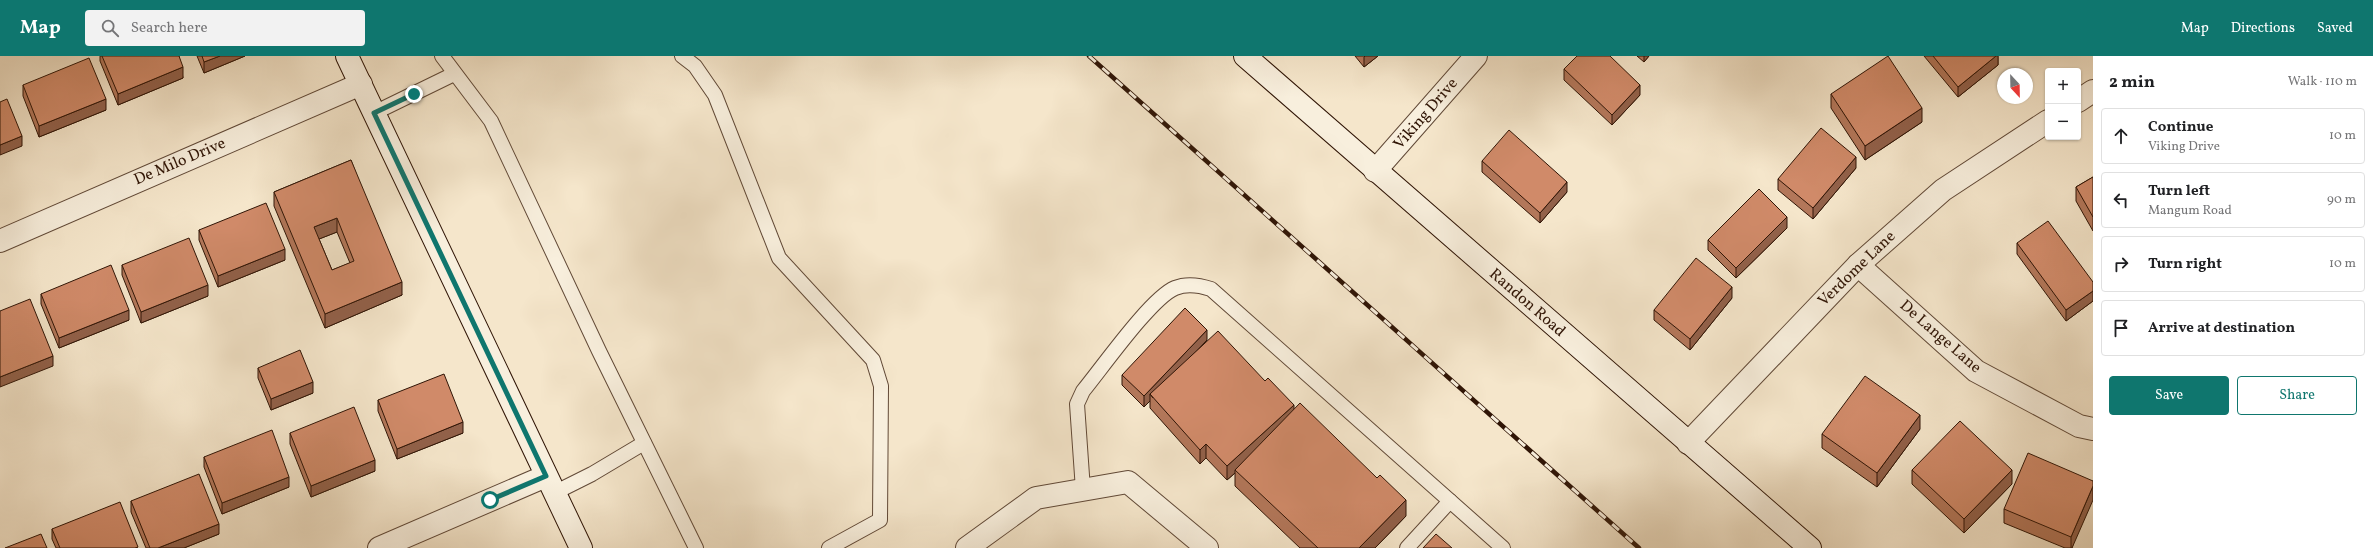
<!DOCTYPE html>
<meta charset="utf-8">
<style>
body{margin:0;font-family:Vollkorn,serif;background:#f2f2f2;color:#202124}
.controls{position:absolute;right:12px;top:12px;display:grid;overflow:hidden;border-radius:4px;box-shadow:0 1px 3px #0004}
.controls button{width:36px;height:36px;display:grid;place-items:center;padding:0;border:0;border-bottom:1px solid #e0e0e0;background:#fff;color:#202124;font:20px sans-serif}
.compass{position:absolute;left:1997px;top:12px;width:36px;height:36px;border-radius:50%;background:#fff;box-shadow:0 1px 3px #0004;rotate:158deg}
.stop{position:absolute;width:12px;height:12px;margin:-9px;border:3px solid #0f766e;border-radius:50%;background:#fff}
.stop.end{background:#0f766e;border-color:#fff;box-shadow:0 1px 4px #0008}
.list{margin:0;padding:0;list-style:none}
h2{display:flex;justify-content:space-between;align-items:center;height:52px;margin:0;padding:0 16px;font-size:17px}
h2 small{font-size:13px;font-weight:400;color:#757577}
.list li{display:grid;grid-template-columns:26px 1fr auto;gap:12px;align-items:center;box-sizing:border-box;height:56px;margin:0 8px 8px;padding:0 8px;border:1px solid #e0e0e0;border-radius:4px}
.list b{display:block;font-size:15px;white-space:nowrap}
.list p{margin:0;font-size:13px;white-space:nowrap;color:#757577}
.list em{font-size:13px;font-style:normal;color:#757577}
.actions{display:flex;gap:8px;padding:12px 16px}
.actions a{flex:1;padding:9px 0;border:1px solid #0f766e;border-radius:4px;text-align:center;font-size:14px;color:#0f766e}
.actions .main{background:#0f766e;color:#fff}
.icon{flex:none;width:22px;height:22px;fill:none;stroke:currentColor;stroke-width:2;stroke-linecap:round;stroke-linejoin:round}
.map{position:relative;flex:none;width:2093px;height:492px;overflow:hidden}
header{display:flex;align-items:center;gap:24px;box-sizing:border-box;height:56px;padding:0 20px;background:#0f766e;color:#fff}
header strong{font-size:19px}
nav{display:flex;gap:22px;margin-inline-start:auto;font-size:14px}
.search{width:280px;height:36px;background:#f2f2f2;display:flex;align-items:center;gap:10px;box-sizing:border-box;padding:0 14px;border-radius:4px;color:#757577;font-size:15px}
main{display:flex}
aside{flex:1;background:#fff}
.map>svg:first-child{display:block}
</style>
<header>
<strong>Map</strong>
<div class="search"><svg class="icon" aria-label="search" viewBox="0 0 24 24"><circle cx="10" cy="10" r="6"/><path d="M15 15l6 6"/></svg>Search here</div>
<nav><a>Map</a><a>Directions</a><a>Saved</a></nav>
</header>
<main>
<div class="map">
<svg width="2093" height="492" viewBox="0 0 2093 492">
<rect width="100%" height="100%" fill="#f5e6cb"/>
<filter id="stains"><feTurbulence type="fractalNoise" baseFrequency=".005" numOctaves="4"/><feColorMatrix values="0 0 0 0 .2 0 0 0 0 .09 0 0 0 0 .02 0 0 0 .5 -.17"/></filter>
<radialGradient id="worn" r=".72"><stop offset=".6" stop-color="#630" stop-opacity="0"/><stop offset="1" stop-color="#630" stop-opacity=".3"/></radialGradient>
<g fill="none" stroke-linecap="round" stroke-linejoin="round">
<defs>
<g id="lane">
<polyline points="442,0 491,65 599,295 696,492"/>
<polyline points="682,0 695,10 715,39 779,202 873,304 881,330 880,464 829,492"/>
<polyline points="374,57 454,18"/>
<path d="M1083,434l-6,-86 6,-13c19,-23 68,-93 92,-103 12,-5 24,-3 36,1l292,259"/>
<polyline points="554,437 592,418 644,387"/>
<polyline points="1407,492 1450,445"/>
</g>
<g id="street">
<polyline points="2078,45 2093,35"/>
<polyline points="1375,115 1476,0"/>
<polyline points="0,185 361,28"/>
<polyline points="1858,209 1976,315 2079,370 2093,373"/>
<polyline points="1688,387 1858,209 1943,134 2048,65"/>
<polyline points="379,492 546,420"/>
<polyline points="967,492 1036,442 1128,426 1207,492"/>
</g>
<g id="secondary">
<polyline points="347,0 581,492"/>
<polyline points="1245,0 1810,492"/>
</g>
</defs>
<use href="#lane" stroke="#614937" stroke-width="16"/>
<use href="#street" stroke="#614937" stroke-width="24"/>
<use href="#secondary" stroke="#301506" stroke-width="24"/>
<use href="#lane" stroke="#f8efdd" stroke-width="14"/>
<use href="#street" stroke="#f8efdd" stroke-width="22"/>
<use href="#secondary" stroke="#f8efdd" stroke-width="22"/>
<defs>
<polyline id="rail" points="1089,0 1639,492"/>
</defs>
<use href="#rail" stroke="#301506" stroke-width="4.5"/>
<use href="#rail" stroke="#f8efdd" stroke-width="3" stroke-dasharray="9" stroke-linecap="butt"/>
</g>
<g fill="#b3775a" stroke="#301506" fill-rule="evenodd">
<polygon points="100,0 179,0 183,22 118,49 100,5"/>
<polygon points="197,0 245,0 204,17"/>
<polygon points="1355,0 1378,0 1364,11"/>
<polygon points="1637,0 1649,0 1644,6"/>
<polygon points="1924,0 1998,0 1998,9 1958,41"/>
<polygon points="1564,13 1640,39 1612,69 1564,24"/>
<polygon points="23,29 106,54 39,81 23,40"/>
<polygon points="1831,38 1922,66 1865,104 1831,52"/>
<path d="M351,104l51,135 -77,33 -51,-122v-14zM337,176l13,31 -18,7 -13,-31z"/>
<polygon points="1482,105 1567,136 1540,167 1482,116"/>
<polygon points="1856,112 1813,163 1778,134 1778,123"/>
<polygon points="2093,121 2093,175 2076,145 2076,131"/>
<polygon points="1787,172 1736,222 1708,194 1708,184"/>
<polygon points="199,174 285,204 218,231 199,184"/>
<polygon points="2017,187 2093,226 2093,245 2066,265 2017,198"/>
<polygon points="122,209 208,240 141,267 122,219"/>
<polygon points="41,238 129,264 59,292 41,248"/>
<polygon points="1732,242 1690,294 1654,264 1654,254"/>
<polygon points="1207,284 1199,293 1265,325 1294,354 1406,460 1375,492 1300,492 1235,430 1235,417 1227,424 1206,402 1200,408 1150,352 1150,345 1144,351 1122,329 1122,319"/>
<polygon points="258,312 313,337 271,354 258,322"/>
<polygon points="378,344 463,377 397,403 378,355"/>
<polygon points="1920,373 1877,431 1822,392 1822,378"/>
<polygon points="290,377 375,415 311,441 290,388"/>
<polygon points="204,401 289,431 222,458 204,411"/>
<polygon points="1912,414 2012,428 1964,477 1912,428"/>
<polygon points="2093,425 2072,492 2065,492 2004,467 2004,453"/>
<polygon points="131,445 219,478 184,492 146,492 131,456"/>
<polygon points="52,473 138,492 56,492 52,483"/>
</g>
<g fill="#92614a" stroke="#301506">
<polygon points="220,0 245,0 204,17 204,6"/>
<polygon points="1365,0 1378,0 1364,11 1364,1"/>
<polygon points="1644,0 1649,0 1644,6"/>
<polygon points="1996,0 1998,0 1998,9 1958,41 1958,31"/>
<polygon points="183,11 183,22 118,49 118,38"/>
<polygon points="1640,29 1640,39 1612,69 1612,59"/>
<polygon points="106,43 106,54 39,81 39,70"/>
<polygon points="1922,52 1922,66 1865,104 1865,90"/>
<polygon points="22,80 22,90 0,99 0,89"/>
<polygon points="1856,101 1856,112 1813,163 1813,152"/>
<polygon points="1567,126 1567,136 1540,167 1540,157"/>
<polygon points="1787,161 1787,172 1736,222 1736,212"/>
<polygon points="337,162 337,176 314,185 314,171"/>
<polygon points="285,193 285,204 218,231 218,220"/>
<polygon points="402,226 402,239 325,272 325,258"/>
<polygon points="208,229 208,240 141,267 141,256"/>
<polygon points="1732,231 1732,242 1690,294 1690,283"/>
<polygon points="2093,235 2093,245 2066,265 2066,254"/>
<polygon points="129,254 129,264 59,292 59,282"/>
<polygon points="1207,274 1207,284 1153,342 1150,338 1150,345 1144,351 1144,340"/>
<polygon points="53,300 53,310 0,331 0,321"/>
<polygon points="313,326 313,337 271,354 271,343"/>
<polygon points="1294,349 1294,363 1235,414 1235,417 1227,424 1227,410"/>
<polygon points="1920,359 1920,373 1877,431 1877,417"/>
<polygon points="463,366 463,377 397,403 397,393"/>
<polygon points="1206,388 1206,402 1200,408 1200,394"/>
<polygon points="375,404 375,415 311,441 311,430"/>
<polygon points="2012,414 2012,428 1964,477 1964,463"/>
<polygon points="289,421 289,431 222,458 222,447"/>
<polygon points="2093,430 2093,444 2072,492 2071,492 2071,481"/>
<polygon points="1406,444 1406,460 1375,492 1359,492"/>
<polygon points="219,468 219,478 184,492 158,492"/>
</g>
<g fill="#d08a69" stroke="#301506" fill-rule="evenodd">
<polygon points="102,0 179,0 183,11 118,38"/>
<polygon points="202,0 220,0 204,6"/>
<polygon points="1577,0 1610,0 1640,29 1612,59 1564,13"/>
<polygon points="1888,0 1922,52 1865,90 1831,38"/>
<polygon points="1933,0 1996,0 1958,31"/>
<polygon points="89,2 106,43 39,70 23,29"/>
<polygon points="7,43 22,80 0,89 0,46"/>
<polygon points="1821,72 1856,101 1813,152 1778,123"/>
<polygon points="1509,74 1567,126 1540,157 1482,105"/>
<path d="M351,104l51,122 -77,32 -51,-122zM337,162l17,43 -22,9 -18,-43z"/>
<polygon points="2093,121 2093,161 2076,131"/>
<polygon points="1759,133 1787,161 1736,212 1708,184"/>
<polygon points="266,147 285,193 218,220 199,174"/>
<polygon points="2048,165 2093,226 2093,235 2066,254 2017,187"/>
<polygon points="189,182 208,229 141,256 122,209"/>
<polygon points="1696,202 1732,231 1690,283 1654,254"/>
<polygon points="111,209 129,254 59,282 41,238"/>
<polygon points="30,243 53,300 0,321 0,255"/>
<polygon points="1185,252 1207,274 1144,340 1122,319"/>
<polygon points="1218,275 1265,325 1268,322 1294,349 1227,410 1206,388 1200,394 1150,338"/>
<polygon points="300,294 313,326 271,343 258,312"/>
<polygon points="444,318 463,366 397,393 378,344"/>
<polygon points="1865,320 1920,359 1877,417 1822,378"/>
<polygon points="1300,347 1377,422 1380,419 1406,444 1359,492 1318,492 1235,414"/>
<polygon points="354,351 375,404 311,430 290,377"/>
<polygon points="1960,365 2012,414 1964,463 1912,414"/>
<polygon points="272,374 289,421 222,447 204,401"/>
<polygon points="2028,397 2093,425 2093,430 2071,481 2004,453"/>
<polygon points="199,418 219,468 158,492 150,492 131,445"/>
<polygon points="120,446 138,491 135,492 60,492 52,473"/>
<polygon points="41,478 47,492 5,492"/>
<polygon points="1436,478 1452,492 1423,492"/>
</g>
<g fill="none" stroke-linecap="round" stroke-linejoin="round">
<polyline stroke="#0f766e" stroke-width="5" points="414,38 374,57 546,420 490,444"/>
</g>
<g text-anchor="middle" dominant-baseline="central" stroke-width="4" stroke-linejoin="round" paint-order="stroke">
<g font-size="16" fill="#301506" stroke="#f8efdd">
<text transform="translate(1426 58) rotate(-49)">Viking Drive</text>
<text transform="translate(180 106) rotate(-23)">De Milo Drive</text>
<text transform="translate(1857 213) rotate(-44)">Verdome Lane</text>
<text transform="translate(1527 247) rotate(41)">Randon Road</text>
<text transform="translate(1940 281) rotate(41)">De Lange Lane</text>
</g>
</g>
<rect width="100%" height="100%" filter="url(#stains)"/>
<rect width="100%" height="100%" fill="url(#worn)"/>
</svg>
<div class="controls">
<button>+</button>
<button>−</button>
</div>
<svg class="compass" viewBox="-18 -18 36 36"><path d="M0-13l5 13h-10z" fill="#e53935"/><path d="M0 13l5-13h-10z" fill="#757577"/></svg>
<div class="stop" style="left:490px;top:444px"></div>
<div class="stop end" style="left:414px;top:38px"></div>
</div>
<aside>
<h2>2 min<small>Walk · 110 m</small></h2>
<ul class="list">
<li><svg class="icon" aria-label="ahead" viewBox="0 0 24 24"><path d="M12 20V5M6 11l6-6 6 6"/></svg><div><b>Continue</b><p>Viking Drive</p></div><em>10 m</em></li>
<li><svg class="icon" aria-label="left" viewBox="0 0 24 24"><path d="M17 20v-9H6M10 6l-5 5 5 5"/></svg><div><b>Turn left</b><p>Mangum Road</p></div><em>90 m</em></li>
<li><svg class="icon" aria-label="right" viewBox="0 0 24 24"><path d="M7 20v-9h11M14 6l5 5-5 5"/></svg><div><b>Turn right</b></div><em>10 m</em></li>
<li><svg class="icon" aria-label="arrive" viewBox="0 0 24 24"><path d="M6 21V4h12l-3 4 3 4H6"/></svg><div><b>Arrive at destination</b></div></li>
</ul>
<div class="actions"><a class="main">Save</a><a>Share</a></div>
</aside>
</main>
